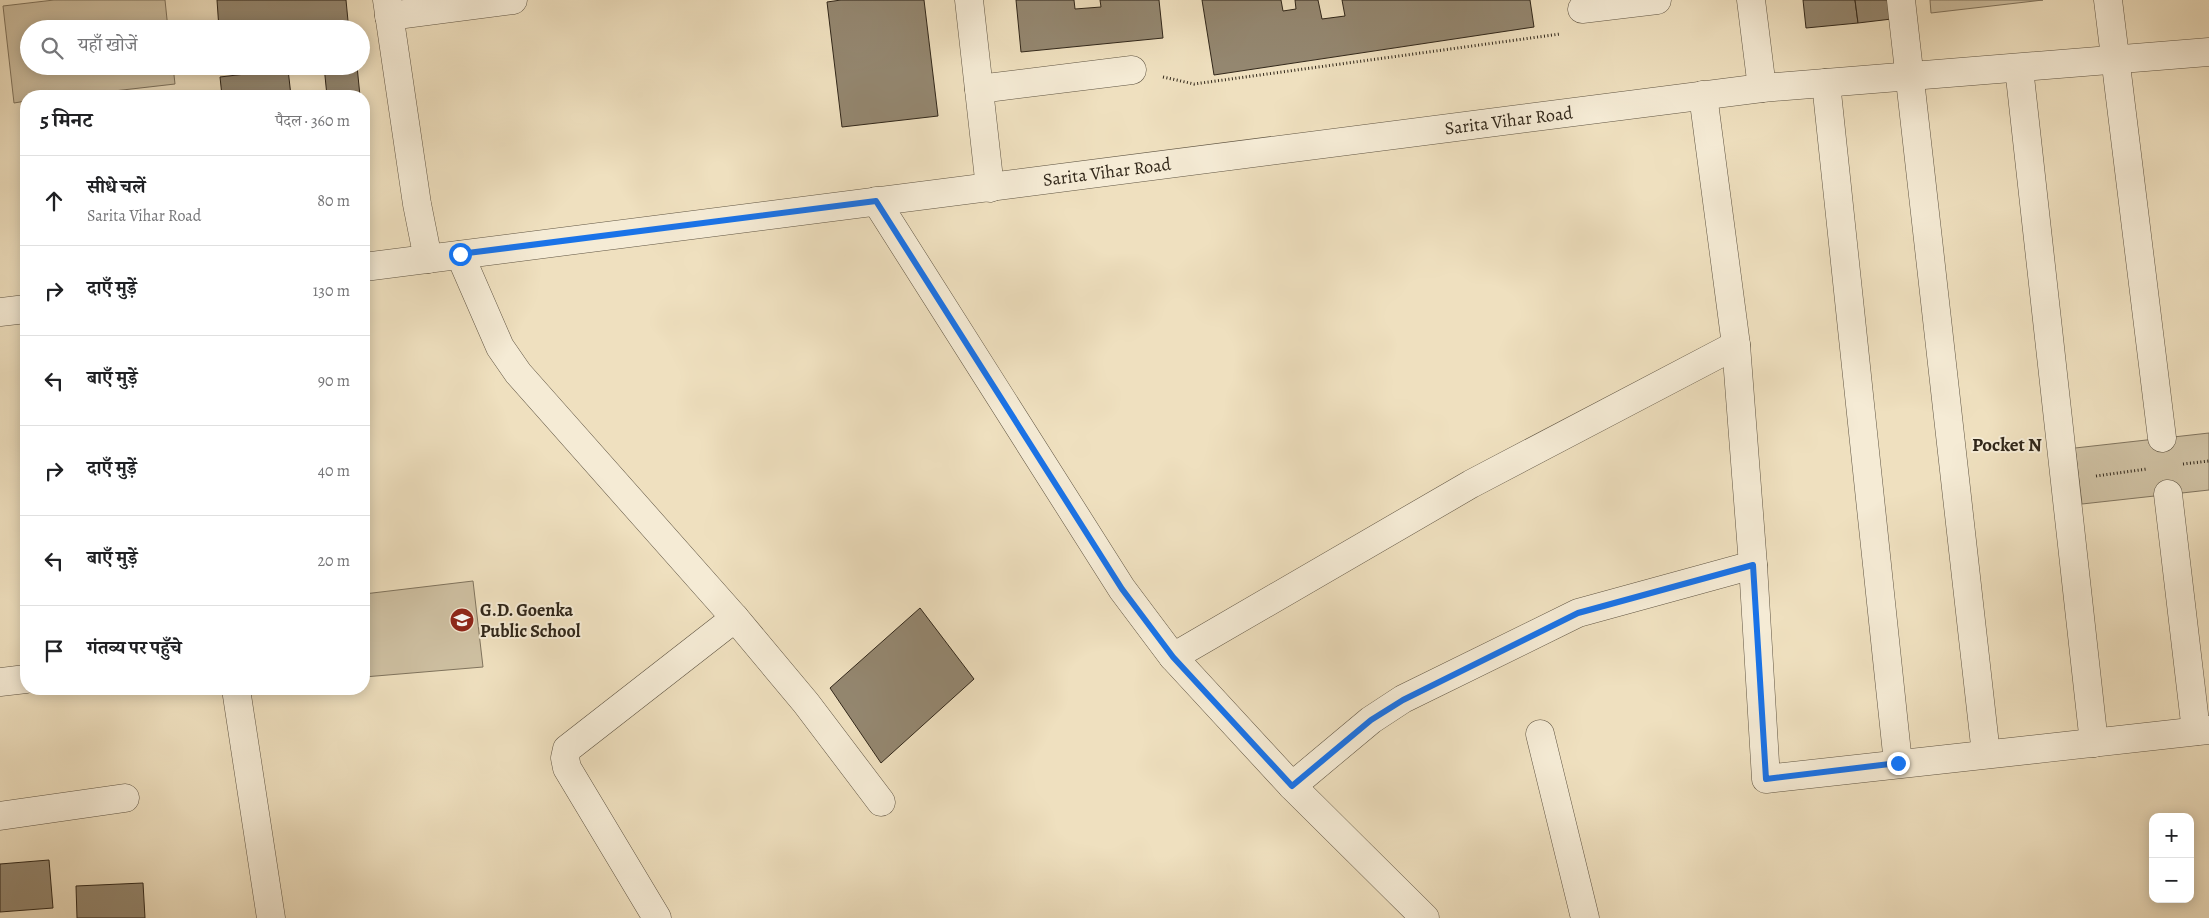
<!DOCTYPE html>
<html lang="hi">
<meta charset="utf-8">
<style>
body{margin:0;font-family:Alegreya,"Noto Serif Devanagari",serif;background:#f2f2f2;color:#202124}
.controls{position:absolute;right:15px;bottom:15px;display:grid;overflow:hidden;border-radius:10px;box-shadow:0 2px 12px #0003}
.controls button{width:45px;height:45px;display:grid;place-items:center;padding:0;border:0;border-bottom:1px solid #e0e0e0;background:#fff;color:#202124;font:25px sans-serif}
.stop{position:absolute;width:15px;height:15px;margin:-11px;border:4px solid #1a73e8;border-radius:50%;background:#fff}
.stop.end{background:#1a73e8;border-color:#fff;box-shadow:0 1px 5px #0008}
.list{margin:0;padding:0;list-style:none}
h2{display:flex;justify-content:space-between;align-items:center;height:65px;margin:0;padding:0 20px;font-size:21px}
h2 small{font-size:16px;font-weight:400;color:#757577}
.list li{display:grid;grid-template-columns:32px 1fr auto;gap:15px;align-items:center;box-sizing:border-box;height:90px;padding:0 20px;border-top:1px solid #e0e0e0}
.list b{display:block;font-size:19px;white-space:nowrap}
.list p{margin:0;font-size:16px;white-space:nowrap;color:#757577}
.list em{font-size:16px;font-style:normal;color:#757577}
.icon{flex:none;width:28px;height:28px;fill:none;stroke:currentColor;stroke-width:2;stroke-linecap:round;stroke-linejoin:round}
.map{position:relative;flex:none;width:2209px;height:918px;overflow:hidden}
.search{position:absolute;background:#fff;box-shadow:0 2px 12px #0003;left:20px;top:20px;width:350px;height:55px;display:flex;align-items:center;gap:12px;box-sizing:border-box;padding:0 18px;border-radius:28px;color:#757577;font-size:19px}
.panel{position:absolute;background:#fff;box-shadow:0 2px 12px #0003;left:20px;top:90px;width:350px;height:605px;border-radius:20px}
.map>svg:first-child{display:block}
</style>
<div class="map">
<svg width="2209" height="918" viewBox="0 0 2209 918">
<rect width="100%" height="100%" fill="#efe0bf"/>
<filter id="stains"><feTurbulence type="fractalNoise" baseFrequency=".004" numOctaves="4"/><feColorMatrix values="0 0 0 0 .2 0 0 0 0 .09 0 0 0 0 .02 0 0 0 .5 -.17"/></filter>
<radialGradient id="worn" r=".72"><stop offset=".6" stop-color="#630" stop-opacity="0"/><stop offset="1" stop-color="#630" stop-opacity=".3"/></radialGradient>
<g fill="#cfc1a3" stroke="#80745e">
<polygon points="54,0 165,0 168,29 29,29 29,66 173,66 175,84 70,96 26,96 26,101 14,103 3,6"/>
<polygon points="1930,0 2043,0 1931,13"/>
<polygon points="2209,433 2209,490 2082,504 2075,448"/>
<polygon points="473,581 483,667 364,677 364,594"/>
</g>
<g fill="#948770" stroke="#31271a">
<polygon points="217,0 346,0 348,21 219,29"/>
<polygon points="841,0 924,0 938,116 842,127 827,2"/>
<polygon points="1016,0 1074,0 1075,9 1101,7 1100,0 1159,0 1163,38 1021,52"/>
<polygon points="1202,0 1281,0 1283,11 1296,9 1295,0 1318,0 1322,19 1345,16 1342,0 1530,0 1534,27 1214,75"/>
<polygon points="1803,0 1855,0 1858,23 1806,28"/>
<polygon points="1855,0 1898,0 1900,18 1858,23"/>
<polygon points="324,66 357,66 360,96 327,96"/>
<polygon points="288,69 291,96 222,96 220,77"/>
<polygon points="920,608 974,679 881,763 830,688"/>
<polygon points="49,860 53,908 0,912 0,864"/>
<polygon points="143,883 145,918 77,918 76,886"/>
</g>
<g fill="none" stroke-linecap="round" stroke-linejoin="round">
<defs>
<g id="minor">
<polyline points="387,0 417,204 428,259"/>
<polyline points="969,0 990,188"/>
<polyline points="1751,0 1762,88"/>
<polyline points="1901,0 1986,754"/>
<polyline points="2108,0 2162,438"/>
<polyline points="1582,9 1657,0"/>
<polyline points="389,16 513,0"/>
<polyline points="2019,68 2094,743"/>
<polyline points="1826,83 1898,763"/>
<polyline points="979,89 1132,70"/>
<polyline points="1703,95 1736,345 1753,565 1766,779 2209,730"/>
<polyline points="876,201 1122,589 1173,657 1292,786 1425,918"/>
<polyline points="460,255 500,347 518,373 735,618 806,703 881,802"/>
<path id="s1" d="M364,267l1398,-179 447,-36"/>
<polyline points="0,312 26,309"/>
<polyline points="2168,494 2196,731"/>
<polyline points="1173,657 1471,484 1736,345"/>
<polyline points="0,682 26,679"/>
<polyline points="236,689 271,918"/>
<polyline points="1540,734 1585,918"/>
<polyline points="1292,786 1371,720 1403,699 1578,613 1753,565"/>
<polyline points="0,816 125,798"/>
<polyline points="657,918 567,768 565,758 567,749 735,618"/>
</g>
</defs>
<use href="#minor" stroke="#605543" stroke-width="29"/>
<g stroke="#31271a" stroke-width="3" stroke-dasharray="1 2.5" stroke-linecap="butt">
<polyline points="1163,77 1194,84 1560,34"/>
<polyline points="2183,464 2209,461"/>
<polyline points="2096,476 2147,469"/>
</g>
<use href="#minor" stroke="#f5ebd5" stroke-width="28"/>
</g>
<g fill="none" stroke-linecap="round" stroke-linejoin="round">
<polyline stroke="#1a73e8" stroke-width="6" points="460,254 876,201 1122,589 1173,657 1292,786 1371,720 1403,700 1578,613 1753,565 1766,779 1898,763"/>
</g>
<defs>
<symbol id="school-disc" viewBox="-11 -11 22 22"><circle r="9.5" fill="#8f2418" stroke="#f5ebd5"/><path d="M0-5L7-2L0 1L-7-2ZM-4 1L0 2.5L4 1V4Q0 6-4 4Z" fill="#fff"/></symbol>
</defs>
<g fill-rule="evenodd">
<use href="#school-disc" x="448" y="606" width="28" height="28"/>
</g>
<g text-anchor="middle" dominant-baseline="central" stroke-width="4" stroke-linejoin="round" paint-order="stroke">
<g font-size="18" fill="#31271a" stroke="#f5ebd5">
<text stroke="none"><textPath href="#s1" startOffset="1154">Sarita Vihar Road</textPath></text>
<text stroke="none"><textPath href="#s1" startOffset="749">Sarita Vihar Road</textPath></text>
</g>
<g font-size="18" font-weight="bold" fill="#31271a" stroke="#f5ebd5" text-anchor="start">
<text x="480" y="610">G.D. Goenka<tspan x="480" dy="21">Public School</tspan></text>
</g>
<g font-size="19" font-weight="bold" fill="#31271a" stroke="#f5ebd5">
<text x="2007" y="445">Pocket N</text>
</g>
</g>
<rect width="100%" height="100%" filter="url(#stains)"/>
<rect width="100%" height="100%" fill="url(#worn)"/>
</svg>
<div class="controls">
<button>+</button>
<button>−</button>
</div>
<div class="stop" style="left:460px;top:254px"></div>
<div class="stop end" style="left:1898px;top:763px"></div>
<div class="search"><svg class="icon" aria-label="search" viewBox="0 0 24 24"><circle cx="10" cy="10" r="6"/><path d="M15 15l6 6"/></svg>यहाँ खोजें</div>
<section class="panel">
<h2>5 मिनट<small>पैदल · 360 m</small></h2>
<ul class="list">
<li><svg class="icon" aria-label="ahead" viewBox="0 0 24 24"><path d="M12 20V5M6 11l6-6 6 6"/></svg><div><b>सीधे चलें</b><p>Sarita Vihar Road</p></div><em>80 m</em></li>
<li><svg class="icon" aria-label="right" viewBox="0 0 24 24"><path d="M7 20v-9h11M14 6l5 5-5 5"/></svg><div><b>दाएँ मुड़ें</b></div><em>130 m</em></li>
<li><svg class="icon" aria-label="left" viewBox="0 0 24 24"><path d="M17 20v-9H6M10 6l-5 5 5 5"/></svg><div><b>बाएँ मुड़ें</b></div><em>90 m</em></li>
<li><svg class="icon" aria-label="right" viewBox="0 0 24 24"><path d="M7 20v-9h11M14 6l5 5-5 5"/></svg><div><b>दाएँ मुड़ें</b></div><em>40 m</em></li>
<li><svg class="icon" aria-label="left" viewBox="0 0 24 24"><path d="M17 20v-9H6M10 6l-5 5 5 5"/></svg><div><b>बाएँ मुड़ें</b></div><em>20 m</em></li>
<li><svg class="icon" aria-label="arrive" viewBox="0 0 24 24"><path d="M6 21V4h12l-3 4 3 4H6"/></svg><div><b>गंतव्य पर पहुँचे</b></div></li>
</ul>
</section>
</div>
